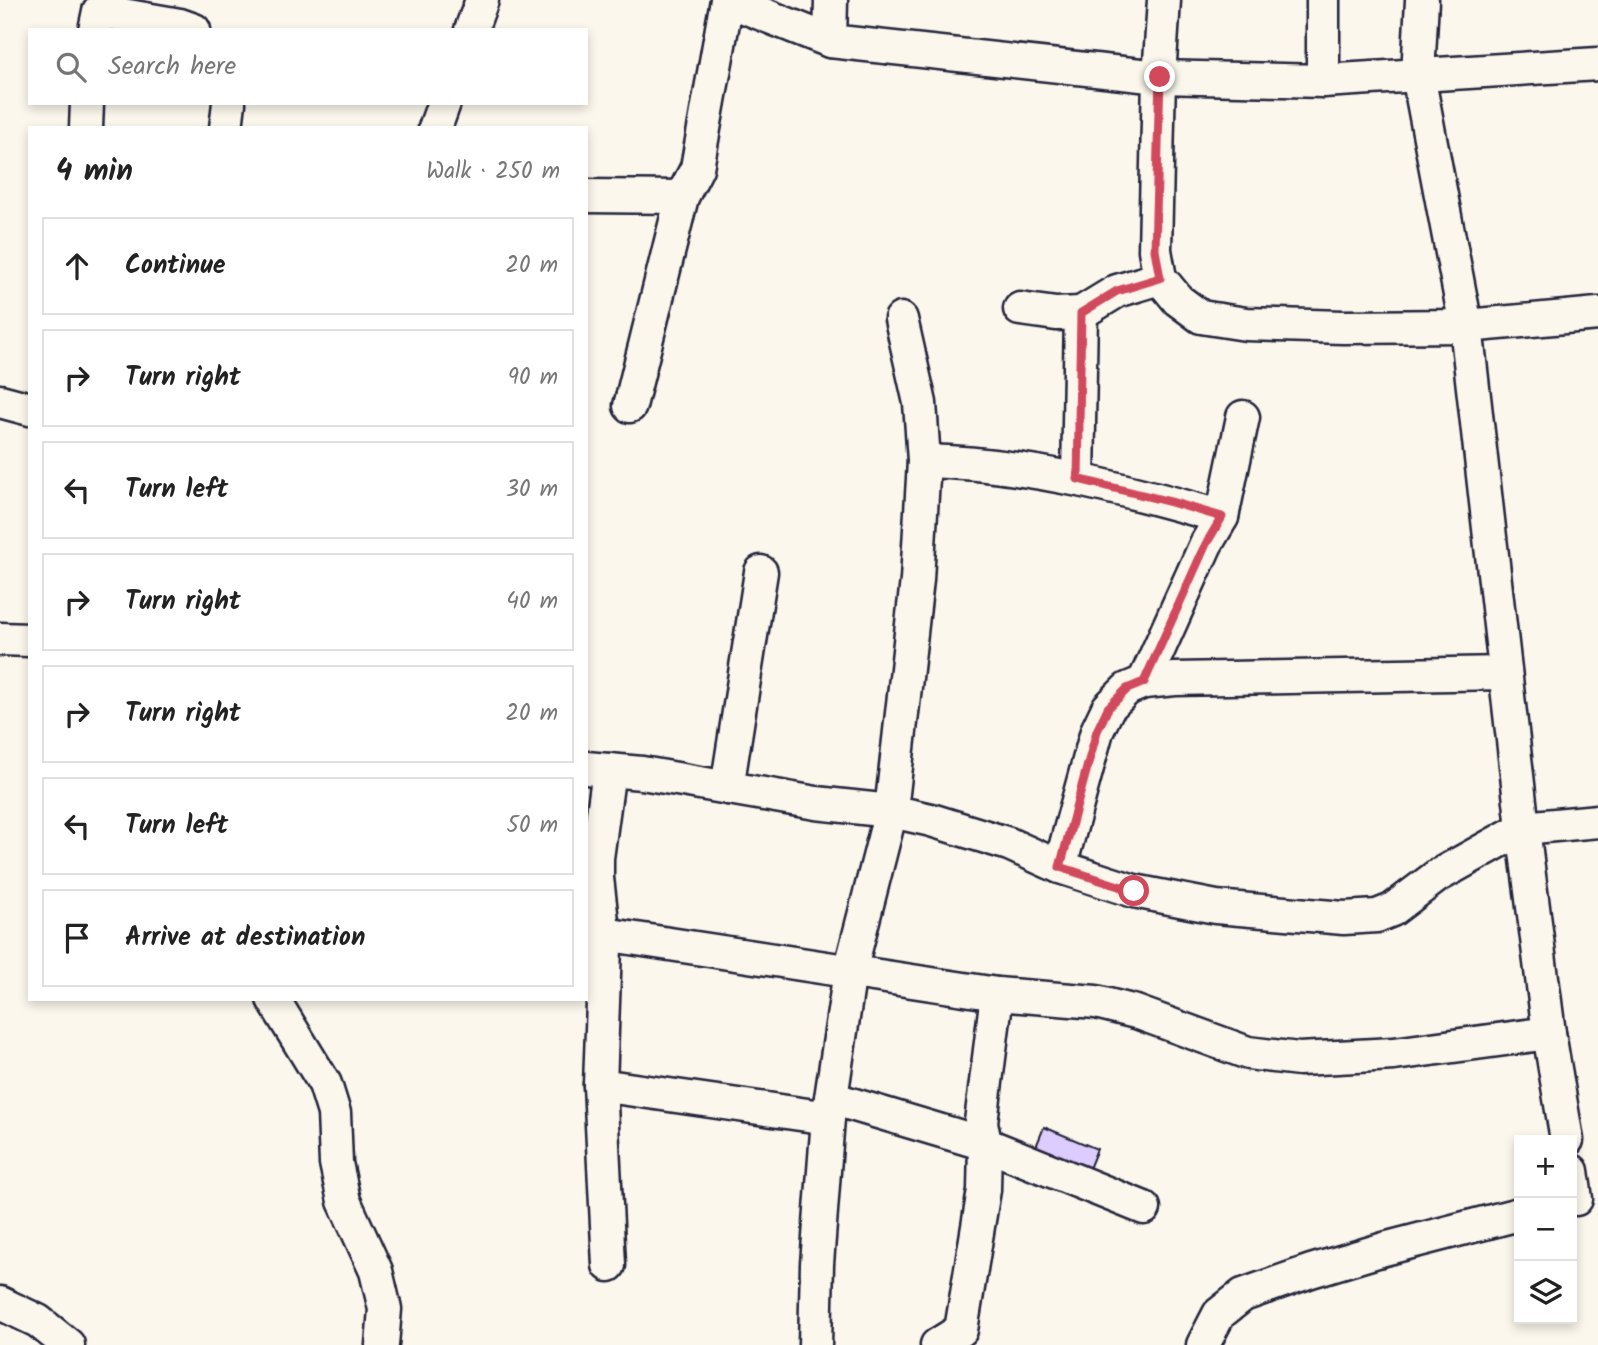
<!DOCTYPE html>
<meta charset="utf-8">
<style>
body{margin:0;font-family:Kalam,sans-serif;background:#f2f2f2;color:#222}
.controls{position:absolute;right:21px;bottom:21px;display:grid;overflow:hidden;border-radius:0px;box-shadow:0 4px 10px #0003}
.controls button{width:63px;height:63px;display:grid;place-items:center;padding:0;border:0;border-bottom:2px solid #e0e0e0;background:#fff;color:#222;font:35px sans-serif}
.stop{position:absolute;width:21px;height:21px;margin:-16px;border:5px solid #d1495b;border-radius:50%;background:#fff}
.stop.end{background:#d1495b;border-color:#fff;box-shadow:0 2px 7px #0008}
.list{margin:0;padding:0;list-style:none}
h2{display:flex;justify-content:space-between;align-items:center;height:91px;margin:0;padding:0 28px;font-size:30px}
h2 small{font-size:23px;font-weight:400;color:#767676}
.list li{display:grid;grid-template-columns:46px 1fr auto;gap:21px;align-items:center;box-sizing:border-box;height:98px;margin:0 14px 14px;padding:0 14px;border:2px solid #e0e0e0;border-radius:0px}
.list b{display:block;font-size:26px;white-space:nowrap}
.list em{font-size:23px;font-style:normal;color:#767676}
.icon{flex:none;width:38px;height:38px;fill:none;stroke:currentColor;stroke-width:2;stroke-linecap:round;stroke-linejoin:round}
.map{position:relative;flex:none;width:1598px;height:1345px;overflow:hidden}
.search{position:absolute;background:#fff;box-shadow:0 4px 10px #0003;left:28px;top:28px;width:560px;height:77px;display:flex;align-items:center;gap:18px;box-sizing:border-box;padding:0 24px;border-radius:0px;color:#767676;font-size:26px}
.panel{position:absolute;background:#fff;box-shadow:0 4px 10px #0003;left:28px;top:126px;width:560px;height:875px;border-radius:0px}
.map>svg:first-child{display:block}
</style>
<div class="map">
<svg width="1598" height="1345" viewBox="0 0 1598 1345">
<rect width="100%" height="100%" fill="#fbf7ec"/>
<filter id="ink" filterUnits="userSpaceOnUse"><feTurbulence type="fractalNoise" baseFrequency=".0143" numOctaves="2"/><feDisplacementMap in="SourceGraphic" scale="14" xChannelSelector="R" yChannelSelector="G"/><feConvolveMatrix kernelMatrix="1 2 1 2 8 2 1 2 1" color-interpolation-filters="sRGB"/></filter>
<g filter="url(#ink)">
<polygon fill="#ddccfe" stroke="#22223b" stroke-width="2" points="1044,1127 1097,1149 1086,1176 1033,1154"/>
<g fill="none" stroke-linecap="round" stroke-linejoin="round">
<defs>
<g id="street">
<polyline points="727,0 830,41 1159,77 1323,81 1598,64"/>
<polyline points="1164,0 1159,77 1155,250 1160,278 1178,300 1201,317 1246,324 1343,327 1466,326 1598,314"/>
<polyline points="1422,0 1418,75 1466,326 1523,828 1549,1033 1567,1140"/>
<polyline points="95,30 99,11 180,25 194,30"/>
<polyline points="471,30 482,0"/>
<polyline points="830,41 831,0"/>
<polyline points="1323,81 1323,0"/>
<polyline points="86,128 87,103"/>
<polyline points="226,128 229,103"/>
<polyline points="435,128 444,103"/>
<polyline points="586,196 682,197"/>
<polyline points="1020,309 1056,314 1081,313"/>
<polyline points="0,401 30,409"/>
<polyline points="630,406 682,197 697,168 727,0"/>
<path d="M924,461c102,2 201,28 298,56l-16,27 -62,138"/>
<polyline points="1078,479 1081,313 1117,291 1160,278"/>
<polyline points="1222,517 1243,417"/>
<polyline points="0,639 30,640"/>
<polyline points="586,768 642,773 816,803 891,811 931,820 1009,844 1060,867 1134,891 1216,907 1344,918 1377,916 1392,910 1437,876 1523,828 1598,821"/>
<polyline points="727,788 761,572"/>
<polyline points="1060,867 1097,731 1108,708 1127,689 1144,682 1175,679 1505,673"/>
<polyline points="604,934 997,994 1096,1002 1136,1012 1248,1053 1299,1059 1394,1054 1549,1033"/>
<polyline points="273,999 325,1084 334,1113 336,1163 344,1201 376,1271 385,1309 382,1345"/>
<polyline points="600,1085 605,947 597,878 597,858 609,770"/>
<polyline points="831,1098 985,1144 1144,1208"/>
<polyline points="1572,1171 1576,1199"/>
<polyline points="609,1265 600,1085 828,1118"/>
<polyline points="0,1303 38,1321 68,1345"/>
<polyline points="815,1345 817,1264 828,1118 850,971 891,811 917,580 924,461 920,403 901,319"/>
<polyline points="937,1345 961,1330 984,1190 985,1144 981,1122 997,994"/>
<polyline points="1203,1345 1219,1314 1243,1295 1311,1271 1384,1249 1519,1214"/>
</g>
</defs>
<use href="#street" stroke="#22223b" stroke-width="37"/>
<use href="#street" stroke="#fbf7ec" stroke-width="32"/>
</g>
</g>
<g fill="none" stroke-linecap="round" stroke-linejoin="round" filter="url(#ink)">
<polyline stroke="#d1495b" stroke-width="9" points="1134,891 1060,867 1097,731 1108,708 1127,689 1144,682 1206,544 1222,517 1171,502 1078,479 1081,313 1117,291 1160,278 1155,250 1160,77"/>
</g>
</svg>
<div class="controls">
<button>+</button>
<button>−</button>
<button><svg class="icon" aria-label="layers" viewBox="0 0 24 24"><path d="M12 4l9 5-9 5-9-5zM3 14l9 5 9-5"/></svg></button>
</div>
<div class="stop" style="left:1134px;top:891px"></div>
<div class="stop end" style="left:1160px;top:77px"></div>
<div class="search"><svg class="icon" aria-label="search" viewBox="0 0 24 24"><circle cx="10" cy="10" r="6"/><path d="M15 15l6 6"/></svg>Search here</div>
<section class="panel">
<h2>4 min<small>Walk · 250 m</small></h2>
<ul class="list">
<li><svg class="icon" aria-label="ahead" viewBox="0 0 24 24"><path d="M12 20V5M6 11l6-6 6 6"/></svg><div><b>Continue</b></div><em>20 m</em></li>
<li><svg class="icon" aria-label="right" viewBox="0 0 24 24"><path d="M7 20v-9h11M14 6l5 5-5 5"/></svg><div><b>Turn right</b></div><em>90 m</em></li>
<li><svg class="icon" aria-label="left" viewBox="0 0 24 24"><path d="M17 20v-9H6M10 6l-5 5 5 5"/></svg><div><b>Turn left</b></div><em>30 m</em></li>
<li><svg class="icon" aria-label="right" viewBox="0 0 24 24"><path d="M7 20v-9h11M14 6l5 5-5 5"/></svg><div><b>Turn right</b></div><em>40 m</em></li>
<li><svg class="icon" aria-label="right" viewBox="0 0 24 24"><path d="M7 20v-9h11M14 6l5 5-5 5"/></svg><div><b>Turn right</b></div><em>20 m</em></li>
<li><svg class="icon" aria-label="left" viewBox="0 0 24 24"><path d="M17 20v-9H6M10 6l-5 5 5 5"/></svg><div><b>Turn left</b></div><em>50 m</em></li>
<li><svg class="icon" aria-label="arrive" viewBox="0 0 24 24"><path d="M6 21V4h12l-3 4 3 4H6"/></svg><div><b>Arrive at destination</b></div></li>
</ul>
</section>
</div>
